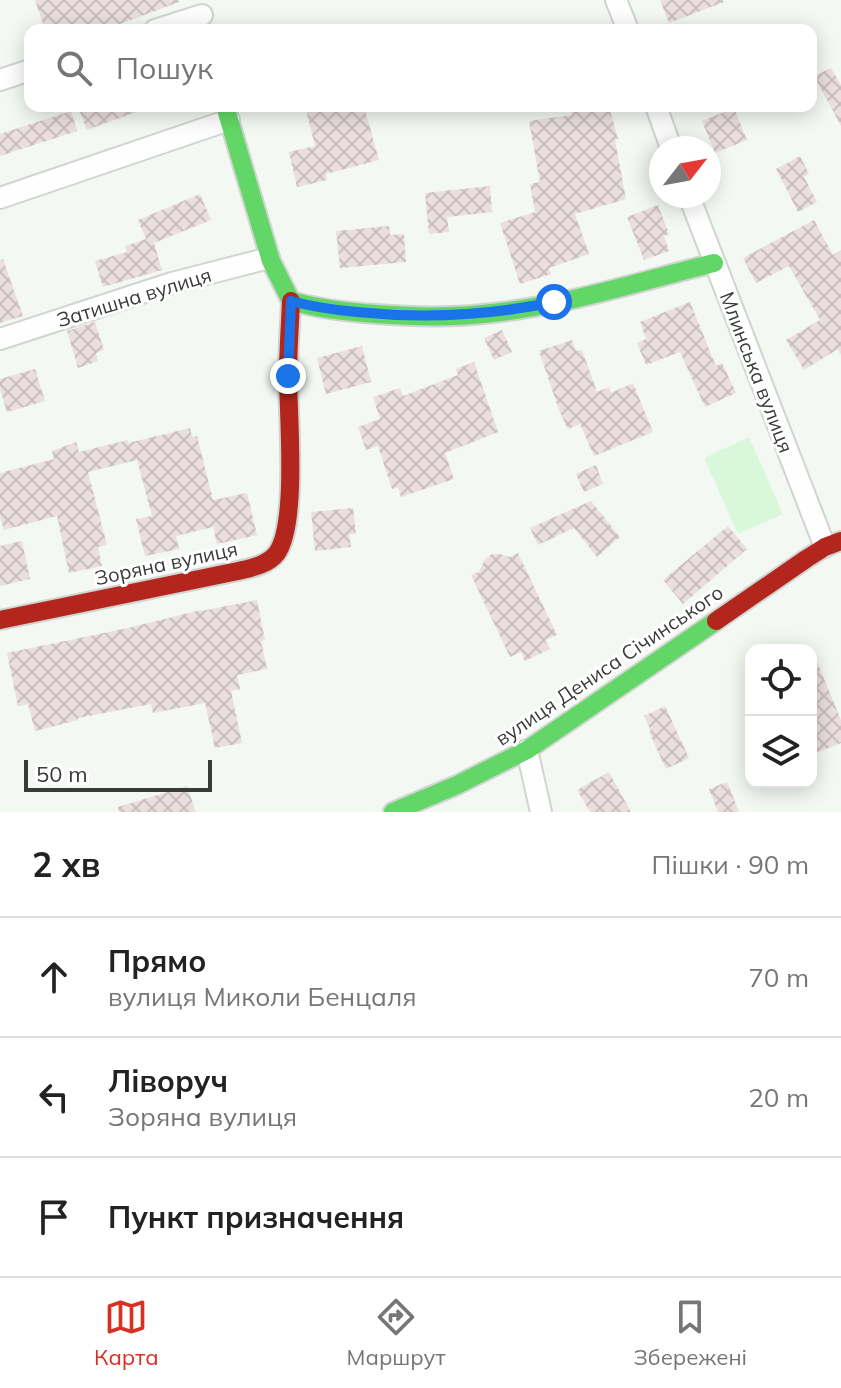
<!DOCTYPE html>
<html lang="uk">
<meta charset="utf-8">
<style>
body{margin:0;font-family:Mulish,sans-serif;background:#f6f6f6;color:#222}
.controls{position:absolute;right:24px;bottom:24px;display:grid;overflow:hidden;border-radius:16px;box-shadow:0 4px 20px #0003}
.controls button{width:72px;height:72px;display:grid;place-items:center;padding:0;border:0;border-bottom:2px solid #e0e0e0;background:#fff;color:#222;font:40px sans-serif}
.compass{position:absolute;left:649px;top:136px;width:72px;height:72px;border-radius:50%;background:#fff;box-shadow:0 4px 20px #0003;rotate:59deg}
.scale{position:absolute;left:24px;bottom:20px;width:188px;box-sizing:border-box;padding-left:8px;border:4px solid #383c39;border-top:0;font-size:22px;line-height:28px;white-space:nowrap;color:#383c39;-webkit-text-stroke:6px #fff;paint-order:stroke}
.stop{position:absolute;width:24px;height:24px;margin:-18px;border:6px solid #1a73e8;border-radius:50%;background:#fff}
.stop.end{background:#1a73e8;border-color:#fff;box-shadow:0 2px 8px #0008}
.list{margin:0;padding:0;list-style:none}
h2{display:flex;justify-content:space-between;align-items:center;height:104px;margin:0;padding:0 32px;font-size:34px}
h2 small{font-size:26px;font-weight:400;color:#767676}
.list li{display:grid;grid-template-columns:52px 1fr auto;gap:24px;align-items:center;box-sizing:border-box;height:120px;padding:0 32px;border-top:2px solid #e0e0e0}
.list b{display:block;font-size:30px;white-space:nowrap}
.list p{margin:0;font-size:26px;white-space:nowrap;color:#767676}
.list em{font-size:26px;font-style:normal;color:#767676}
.icon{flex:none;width:44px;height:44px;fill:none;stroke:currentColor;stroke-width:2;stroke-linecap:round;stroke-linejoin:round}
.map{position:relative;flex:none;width:841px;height:812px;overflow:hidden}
.search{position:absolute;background:#fff;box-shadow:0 4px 20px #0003;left:24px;right:24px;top:24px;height:88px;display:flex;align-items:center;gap:20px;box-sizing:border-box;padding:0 28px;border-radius:16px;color:#767676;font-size:30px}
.sheet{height:464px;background:#fff}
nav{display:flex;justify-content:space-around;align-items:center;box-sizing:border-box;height:112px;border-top:2px solid #e0e0e0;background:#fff;font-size:22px;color:#767676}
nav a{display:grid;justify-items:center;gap:4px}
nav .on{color:#d93025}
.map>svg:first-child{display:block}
</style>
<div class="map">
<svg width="841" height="812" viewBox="0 0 841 812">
<defs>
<pattern id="building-cross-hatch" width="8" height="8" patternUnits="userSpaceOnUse" patternTransform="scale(2)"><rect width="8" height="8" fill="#ebdede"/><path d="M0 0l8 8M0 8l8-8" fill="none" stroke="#cabfbf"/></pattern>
</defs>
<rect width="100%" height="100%" fill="#f3f8f3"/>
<polygon fill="#d9f8db" points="749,437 783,514 738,534 704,458"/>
<g fill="url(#building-cross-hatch)">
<polygon points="35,0 178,0 179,2 104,30 45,30"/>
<polygon points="660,0 723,0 724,2 669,23"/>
<polygon points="831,68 841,85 841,126 814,76"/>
<polygon points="97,106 147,106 147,108 87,130 80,112"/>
<polygon points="305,106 364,106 379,160 326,174 327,180 297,187 289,152 315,146"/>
<polygon points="570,106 609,106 618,139 615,140 626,199 575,214 589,254 549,268 551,274 520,284 500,223 535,212 530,184 540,182 529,121 572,115"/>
<polygon points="734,108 747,140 715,153 702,121"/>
<polygon points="71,111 77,131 0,156 0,134"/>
<polygon points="800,156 809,174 804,177 817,202 798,212 776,169"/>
<polygon points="490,186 492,212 447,217 449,232 429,234 425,193"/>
<polygon points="200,194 211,220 154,243 162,270 103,287 95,261 127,252 125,246 146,239 138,220"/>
<polygon points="658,205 669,234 664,236 669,251 644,260 627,217"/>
<polygon points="814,220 833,255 841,250 841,355 838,349 804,370 786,340 820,320 789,266 756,283 743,258"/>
<polygon points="389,226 390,235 404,234 406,262 340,268 336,231"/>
<polygon points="3,259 23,316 0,323 0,260"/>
<polygon points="690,302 716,366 722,363 736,393 705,407 680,352 646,365 637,343 646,339 640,322"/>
<polygon points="95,322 104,350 96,353 98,361 78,368 67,331"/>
<polygon points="502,330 512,352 494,360 484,338"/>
<polygon points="572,340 576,351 582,350 597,392 609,387 611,393 633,383 653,432 594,456 580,424 568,429 559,410 539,351"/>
<polygon points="362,346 371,382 326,394 317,358"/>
<polygon points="474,362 498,432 445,453 454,479 401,497 398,487 392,489 378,446 366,450 358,427 380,419 373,397 400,388 403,396 458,375 456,369"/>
<polygon points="35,369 45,401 7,412 0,389 0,379"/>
<polygon points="190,428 192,437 197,436 213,500 247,493 257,535 217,544 213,527 176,536 179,549 145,556 136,519 152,516 137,460 88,472 107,545 98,547 102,566 69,573 57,516 4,530 0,517 0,473 54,459 52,451 76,442 79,452 128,440 128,443"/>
<polygon points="596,465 603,484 584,492 576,474"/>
<polygon points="591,501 620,537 613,543 597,557 574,528 538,545 530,528"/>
<polygon points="353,508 356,534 349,534 351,547 315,551 311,512"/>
<polygon points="728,526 747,549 683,604 663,580"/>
<polygon points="22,541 30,579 0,586 0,546"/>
<polygon points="518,553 557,635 545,640 550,649 525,661 521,652 510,657 471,575 479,572 485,559 492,554 500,554 509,557"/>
<polygon points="257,600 265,640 261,641 267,669 237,675 240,689 231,691 242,743 215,748 205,703 153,713 151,704 78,718 78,720 35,731 28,704 18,706 7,653 128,628 201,610 201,611"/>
<polygon points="811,647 841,720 841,743 811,755"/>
<polygon points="665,706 689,758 666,769 649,732 651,731 644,716"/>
<polygon points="609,772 631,812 590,812 577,790"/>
<polygon points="727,782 739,812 718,812 709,789"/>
<polygon points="187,786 196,812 119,812 118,807"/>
</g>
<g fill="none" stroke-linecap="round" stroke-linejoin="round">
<defs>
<g id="street">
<polyline points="616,0 628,30"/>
<polyline points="155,30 202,15"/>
<polyline points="0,80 30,70"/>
<polyline points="656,106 671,148"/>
<polyline points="689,196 825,547"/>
<polyline points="0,198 229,120"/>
<polyline points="0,339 172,283 269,258"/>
<polyline points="527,750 541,812"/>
</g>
<g id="fast">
<path d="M225,106l46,155 20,40c28,8 56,11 85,13 39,3 78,4 116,-1 76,-8 149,-32 222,-50"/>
<polyline points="393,812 457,785 527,750 716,621"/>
</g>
<g id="jam">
<path d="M0,620l238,-49c13,-3 30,-6 39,-18 21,-30 11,-139 11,-178 0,-24 2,-49 3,-74"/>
<polyline points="716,621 806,559 825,547 841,541"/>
</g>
</defs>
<use href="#street" stroke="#d1d5d1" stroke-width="24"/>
<use href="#fast" stroke="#d1d5d1" stroke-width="22"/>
<use href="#jam" stroke="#d1d5d1" stroke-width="22"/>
<use href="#street" stroke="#fdfefd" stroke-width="20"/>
<use href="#fast" stroke="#63d668" stroke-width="18"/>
<use href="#jam" stroke="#b3261e" stroke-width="18"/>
</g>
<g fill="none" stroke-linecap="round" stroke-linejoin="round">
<path stroke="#1a73e8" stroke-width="10" d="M288,376l3,-75c22,6 43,9 66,11 68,7 130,4 197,-10"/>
</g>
<g text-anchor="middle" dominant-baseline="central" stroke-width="6" stroke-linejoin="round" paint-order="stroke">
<g font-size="20" fill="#383c39" stroke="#fff">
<text transform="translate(134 297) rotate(-17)">Затишна вулиця</text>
<text transform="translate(757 372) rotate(69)">Млинська вулиця</text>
<text transform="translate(166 563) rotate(-12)">Зоряна вулиця</text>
<text transform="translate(609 665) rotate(-34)">вулиця Дениса Січинського</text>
</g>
</g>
</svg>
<div class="controls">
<button><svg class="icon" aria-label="locate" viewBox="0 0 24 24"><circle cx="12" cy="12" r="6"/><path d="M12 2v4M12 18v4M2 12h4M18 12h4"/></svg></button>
<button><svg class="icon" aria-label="layers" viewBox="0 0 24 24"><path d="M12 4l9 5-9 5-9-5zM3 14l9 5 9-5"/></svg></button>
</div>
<svg class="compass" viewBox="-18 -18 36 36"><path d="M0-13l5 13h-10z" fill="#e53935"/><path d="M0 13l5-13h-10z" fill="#767676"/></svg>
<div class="scale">50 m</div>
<div class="stop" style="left:554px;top:302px"></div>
<div class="stop end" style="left:288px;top:376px"></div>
<div class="search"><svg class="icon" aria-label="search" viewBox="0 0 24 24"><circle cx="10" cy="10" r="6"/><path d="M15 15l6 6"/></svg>Пошук</div>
</div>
<section class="sheet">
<h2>2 хв<small>Пішки · 90 m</small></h2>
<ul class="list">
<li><svg class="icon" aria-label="ahead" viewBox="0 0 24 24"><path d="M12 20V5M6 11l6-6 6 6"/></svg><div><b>Прямо</b><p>вулиця Миколи Бенцаля</p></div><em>70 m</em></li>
<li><svg class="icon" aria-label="left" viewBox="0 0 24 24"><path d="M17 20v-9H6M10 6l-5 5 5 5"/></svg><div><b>Ліворуч</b><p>Зоряна вулиця</p></div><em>20 m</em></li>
<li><svg class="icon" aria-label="arrive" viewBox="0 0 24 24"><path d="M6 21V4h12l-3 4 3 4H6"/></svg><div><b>Пункт призначення</b></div></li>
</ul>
</section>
<nav>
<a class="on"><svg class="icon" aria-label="map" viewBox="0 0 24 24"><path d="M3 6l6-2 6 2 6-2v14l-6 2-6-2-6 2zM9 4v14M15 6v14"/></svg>Карта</a>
<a><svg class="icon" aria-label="directions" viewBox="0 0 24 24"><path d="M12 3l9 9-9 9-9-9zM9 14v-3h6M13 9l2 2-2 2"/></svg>Маршрут</a>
<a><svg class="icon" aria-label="saved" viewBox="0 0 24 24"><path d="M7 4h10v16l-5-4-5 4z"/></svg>Збережені</a>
</nav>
